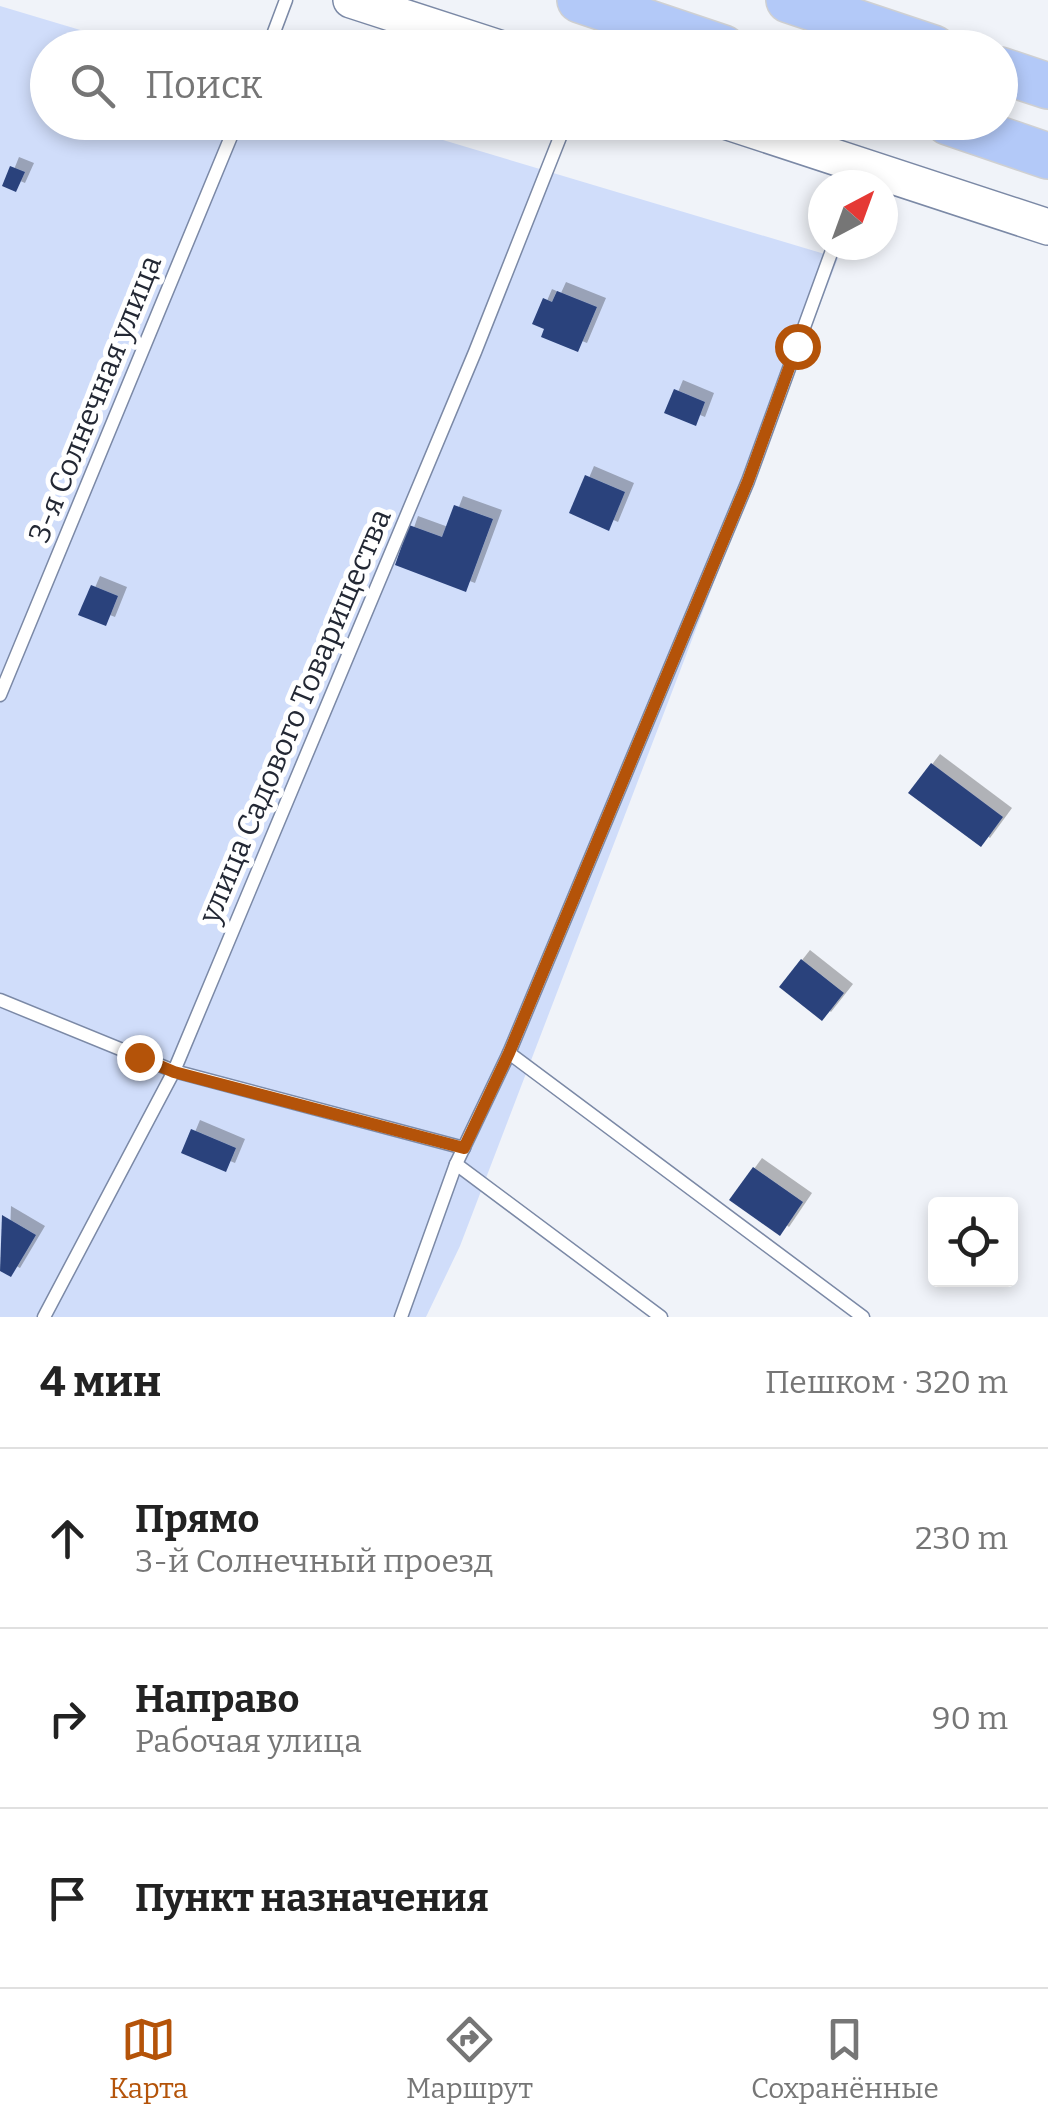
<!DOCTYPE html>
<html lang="ru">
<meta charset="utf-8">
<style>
body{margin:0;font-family:Bitter,serif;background:#f6f6f6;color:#222}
.controls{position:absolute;right:30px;bottom:30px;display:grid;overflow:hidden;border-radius:10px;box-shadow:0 5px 15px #0003}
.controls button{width:90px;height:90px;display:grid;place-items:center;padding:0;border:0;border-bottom:2px solid #e0e0e0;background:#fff;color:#222;font:50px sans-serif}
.compass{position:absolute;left:808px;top:170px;width:90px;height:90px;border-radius:50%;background:#fff;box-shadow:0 5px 15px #0003;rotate:41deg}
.stop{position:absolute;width:30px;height:30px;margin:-22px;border:8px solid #b45309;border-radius:50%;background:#fff}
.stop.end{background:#b45309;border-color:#fff;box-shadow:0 2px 10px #0008}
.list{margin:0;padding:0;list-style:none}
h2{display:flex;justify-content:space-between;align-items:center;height:130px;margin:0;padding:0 40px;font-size:42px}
h2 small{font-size:32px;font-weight:400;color:#767676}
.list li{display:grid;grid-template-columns:65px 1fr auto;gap:30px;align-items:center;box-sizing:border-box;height:180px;padding:0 40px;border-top:2px solid #e0e0e0}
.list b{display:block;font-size:38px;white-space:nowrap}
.list p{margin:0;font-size:32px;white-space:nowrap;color:#767676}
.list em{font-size:32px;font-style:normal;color:#767676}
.icon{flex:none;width:55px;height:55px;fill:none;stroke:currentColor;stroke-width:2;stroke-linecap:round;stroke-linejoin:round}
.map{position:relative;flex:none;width:1048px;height:1317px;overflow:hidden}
.search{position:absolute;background:#fff;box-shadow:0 5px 15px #0003;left:30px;right:30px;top:30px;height:110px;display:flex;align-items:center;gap:25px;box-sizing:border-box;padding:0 35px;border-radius:55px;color:#767676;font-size:38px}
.sheet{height:670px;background:#fff}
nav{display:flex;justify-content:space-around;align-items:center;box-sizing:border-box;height:140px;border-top:2px solid #e0e0e0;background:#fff;font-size:28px;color:#767676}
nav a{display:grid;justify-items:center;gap:5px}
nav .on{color:#b45309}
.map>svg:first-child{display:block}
</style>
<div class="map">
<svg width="1048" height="1317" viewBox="0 0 1048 1317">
<defs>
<filter id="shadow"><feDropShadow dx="9" dy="-9" stdDeviation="0" flood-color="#0004"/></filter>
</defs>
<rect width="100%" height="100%" fill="#f0f3f9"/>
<polygon fill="#d0ddfa" points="0,6 137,47 48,48 48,122 386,123 838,258 460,1246 426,1317 0,1317"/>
<g fill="#2a427c" filter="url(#shadow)">
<polygon points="10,166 25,172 16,192 2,186"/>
<polygon points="557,291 597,307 578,352 541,337 544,329 532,324 543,298 552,302"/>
<polygon points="674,389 705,402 696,426 664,413"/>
<polygon points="585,475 625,492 609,531 569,513"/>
<polygon points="454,505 493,519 466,592 395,565 409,525 442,537"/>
<polygon points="91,585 118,596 106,626 78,615"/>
<polygon points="931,763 1003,817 981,847 908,793"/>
<polygon points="801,959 844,993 822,1021 779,987"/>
<polygon points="191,1129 236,1148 226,1172 181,1153"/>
<polygon points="753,1167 803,1202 780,1236 729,1200"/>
<polygon points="2,1215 36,1235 11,1277 0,1271"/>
</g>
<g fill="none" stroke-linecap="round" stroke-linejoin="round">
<defs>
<g id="lane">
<polyline points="268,48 286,0"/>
<polyline points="0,695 237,122"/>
<polyline points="0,1000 174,1071 464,1148"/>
<polyline points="509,1053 863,1317"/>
<polyline points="456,1164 661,1317"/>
<polyline points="44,1317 174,1071 475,352 566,122"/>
<polyline points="401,1317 456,1164 509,1053 748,481 834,245"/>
</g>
<g id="secondary">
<polyline points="351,0 499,48"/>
<polyline points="728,122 1048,227"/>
</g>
<g id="highway">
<polyline points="580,0 723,48"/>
<polyline points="789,0 933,48"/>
<polyline points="1000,70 1048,86"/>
<polyline points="948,122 1048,156"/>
</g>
</defs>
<use href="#lane" stroke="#7b89a6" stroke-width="15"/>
<use href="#secondary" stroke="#7b89a6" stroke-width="38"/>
<use href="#highway" stroke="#cfd0d2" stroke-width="48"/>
<use href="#lane" stroke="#fff" stroke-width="12"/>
<use href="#secondary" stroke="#fff" stroke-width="35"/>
<use href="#highway" stroke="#b3c9f8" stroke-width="45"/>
</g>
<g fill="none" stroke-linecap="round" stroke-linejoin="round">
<polyline stroke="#b45309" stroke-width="12" points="139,1057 174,1072 464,1148 509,1053 748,481 797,346"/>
</g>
<g text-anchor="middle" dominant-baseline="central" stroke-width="10" stroke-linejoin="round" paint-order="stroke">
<g font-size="30" fill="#232834" stroke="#fff">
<text transform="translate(95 399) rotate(-68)">3-я Солнечная улица</text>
<text transform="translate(295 716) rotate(-67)">улица Садового Товарищества</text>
</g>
</g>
</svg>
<div class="controls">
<button><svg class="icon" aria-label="locate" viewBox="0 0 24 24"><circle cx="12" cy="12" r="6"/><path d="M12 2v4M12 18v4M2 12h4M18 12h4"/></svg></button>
</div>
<svg class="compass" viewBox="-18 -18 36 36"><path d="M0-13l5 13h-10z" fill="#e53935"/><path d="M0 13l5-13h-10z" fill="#767676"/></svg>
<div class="stop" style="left:797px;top:346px"></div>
<div class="stop end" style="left:139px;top:1057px"></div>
<div class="search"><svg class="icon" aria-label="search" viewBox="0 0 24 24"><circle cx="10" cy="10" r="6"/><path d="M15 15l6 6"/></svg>Поиск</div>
</div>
<section class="sheet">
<h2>4 мин<small>Пешком · 320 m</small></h2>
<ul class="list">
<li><svg class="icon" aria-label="ahead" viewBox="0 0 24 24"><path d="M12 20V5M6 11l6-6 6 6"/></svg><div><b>Прямо</b><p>3-й Солнечный проезд</p></div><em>230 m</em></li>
<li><svg class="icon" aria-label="right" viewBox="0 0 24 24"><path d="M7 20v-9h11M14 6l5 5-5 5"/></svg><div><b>Направо</b><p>Рабочая улица</p></div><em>90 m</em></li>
<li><svg class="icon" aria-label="arrive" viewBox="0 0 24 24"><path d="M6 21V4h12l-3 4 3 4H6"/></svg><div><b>Пункт назначения</b></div></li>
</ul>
</section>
<nav>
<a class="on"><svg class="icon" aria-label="map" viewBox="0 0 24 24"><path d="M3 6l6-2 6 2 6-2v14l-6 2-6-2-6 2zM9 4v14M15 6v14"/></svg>Карта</a>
<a><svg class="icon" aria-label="directions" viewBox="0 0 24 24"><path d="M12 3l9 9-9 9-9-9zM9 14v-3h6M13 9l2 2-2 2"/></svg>Маршрут</a>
<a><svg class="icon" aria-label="saved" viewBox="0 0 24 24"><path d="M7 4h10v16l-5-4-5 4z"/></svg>Сохранённые</a>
</nav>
